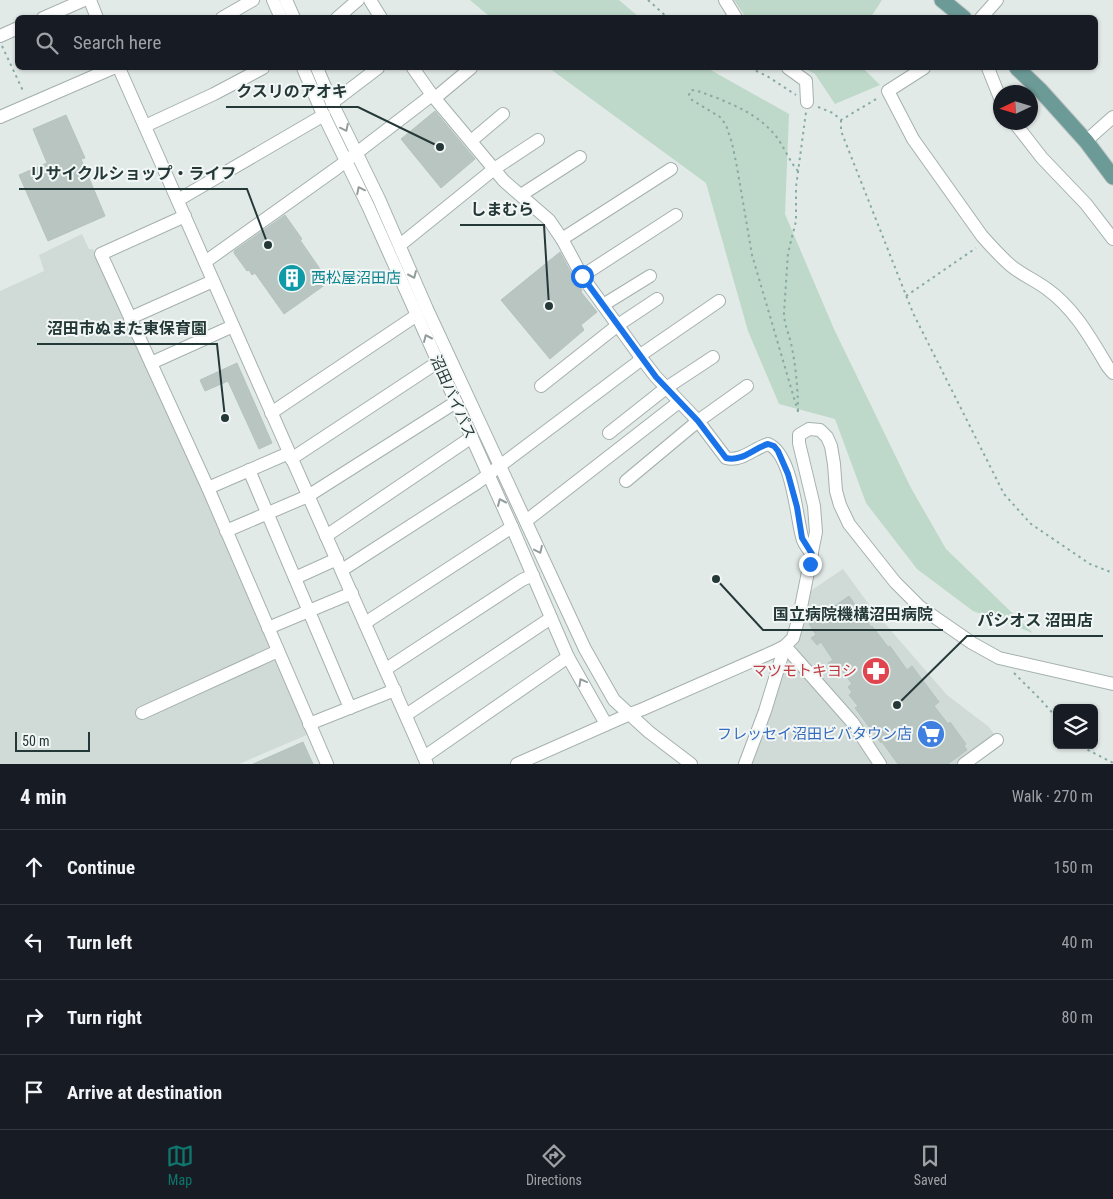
<!DOCTYPE html>
<meta charset="utf-8">
<style>
body{margin:0;font-family:"Roboto Condensed","Noto Sans JP",sans-serif;background:#242831;color:#f1f3f6}
.controls{position:absolute;right:15px;bottom:15px;display:grid;overflow:hidden;border-radius:8px;box-shadow:0 1px 4px #0004}
.controls button{width:45px;height:45px;display:grid;place-items:center;padding:0;border:0;border-bottom:1px solid #363941;background:#171b24;color:#f1f3f6;font:25px sans-serif}
.compass{position:absolute;left:993px;top:85px;width:45px;height:45px;border-radius:50%;background:#171b24;box-shadow:0 1px 4px #0004;rotate:266deg}
.scale{position:absolute;left:15px;bottom:12px;width:75px;box-sizing:border-box;padding-left:5px;border:2px solid #243937;border-top:0;font-size:14px;line-height:18px;white-space:nowrap;color:#243937;-webkit-text-stroke:4px #f2f7f6;paint-order:stroke}
.stop{position:absolute;width:15px;height:15px;margin:-11px;border:4px solid #1a73e8;border-radius:50%;background:#fff}
.stop.end{background:#1a73e8;border-color:#fff;box-shadow:0 1px 5px #0008}
.list{margin:0;padding:0;list-style:none}
h2{display:flex;justify-content:space-between;align-items:center;height:65px;margin:0;padding:0 20px;font-size:21px}
h2 small{font-size:16px;font-weight:400;color:#9ea1a6}
.list li{display:grid;grid-template-columns:32px 1fr auto;gap:15px;align-items:center;box-sizing:border-box;height:75px;padding:0 20px;border-top:1px solid #363941}
.list b{display:block;font-size:19px;white-space:nowrap}
.list em{font-size:16px;font-style:normal;color:#9ea1a6}
.icon{flex:none;width:28px;height:28px;fill:none;stroke:currentColor;stroke-width:2;stroke-linecap:round;stroke-linejoin:round}
.map{position:relative;flex:none;width:1113px;height:764px;overflow:hidden}
.search{position:absolute;background:#171b24;box-shadow:0 1px 4px #0004;left:15px;right:15px;top:15px;height:55px;display:flex;align-items:center;gap:12px;box-sizing:border-box;padding:0 18px;border-radius:8px;color:#9ea1a6;font-size:19px}
.sheet{height:365px;background:#171b24}
nav{display:flex;justify-content:space-around;align-items:center;box-sizing:border-box;height:70px;border-top:1px solid #363941;background:#171b24;font-size:14px;color:#9ea1a6}
nav a{display:grid;justify-items:center;gap:2px}
nav .on{color:#0f766e}
.map>svg:first-child{display:block}
</style>
<div class="map">
<svg width="1113" height="764" viewBox="0 0 1113 764">
<rect width="100%" height="100%" fill="#e2eae8"/>
<g fill="#d0dad7">
<polygon points="82,234 89,249 93,249 101,265 183,444 309,734 239,764 0,764 0,291 44,271 39,255"/>
<polygon points="843,569 873,610 947,695 989,727 995,736 957,764 751,764 786,665 798,642 809,592"/>
</g>
<g fill="#bed9c9">
<polygon points="470,0 619,0 639,17 490,17"/>
<polygon points="734,0 882,0 871,17 746,18"/>
<polygon points="549,68 707,68 789,114 785,214 834,329 911,488 946,549 1033,633 973,611 917,569 866,503 835,419 779,404 748,331 706,183"/>
<polygon points="804,68 863,68 880,85 835,104 815,74"/>
</g>
<g fill="#b8c5c1" stroke="#b5c3c0">
<polygon points="435,111 475,159 441,188 401,139"/>
<polygon points="66,115 85,158 81,159 105,216 48,241 19,175 47,163 33,129"/>
<polygon points="285,215 302,239 300,240 329,282 284,314 255,273 252,275 249,270 247,271 234,253 234,251"/>
<polygon points="560,252 575,280 582,290 581,292 597,312 581,325 584,330 550,359 501,300"/>
<polygon points="237,363 272,443 259,449 228,381 205,391 200,380"/>
<polygon points="849,596 871,627 872,626 888,647 890,646 907,670 912,666 939,702 934,706 948,724 950,722 966,744 964,746 967,750 948,764 898,764 882,742 881,743 855,708 858,706 849,695 852,692 848,687 852,684 839,666 834,670 828,663 833,660 821,642 817,645 811,638 816,635 809,624"/>
<polygon points="303,742 313,764 253,764"/>
</g>
<g fill="none" stroke-linecap="round" stroke-linejoin="round">
<defs>
<g id="minor">
<polyline points="90,0 97,18"/>
<polyline points="273,0 281,18"/>
<polyline points="286,0 294,18"/>
<polyline points="370,0 381,18"/>
<polyline points="725,0 736,18"/>
<polyline points="43,18 84,0"/>
<polyline points="222,18 253,0"/>
<polyline points="337,18 358,0"/>
<polyline points="981,18 997,0"/>
<polyline points="0,36 18,28"/>
<polyline points="119,68 427,764"/>
<polyline points="303,68 322,112 368,206 512,527 568,657 606,724"/>
<polyline points="317,68 332,103 379,199 427,309 585,649 614,700 649,732 691,764"/>
<path d="M413,68l19,27 72,86 45,39 13,19 20,37 60,83 14,18 42,44 28,37c16,4 28,-10 42,-14 24,10 28,70 34,93 1,6 6,12 10,17"/>
<polyline points="788,68 806,81 807,102"/>
<path d="M924,68l-36,23 25,48 69,97c8,9 17,19 27,28 11,10 26,16 38,25 28,20 44,50 61,78l5,6"/>
<polyline points="988,68 1000,98"/>
<polyline points="435,98 471,68"/>
<polyline points="332,103 378,68"/>
<polyline points="0,117 113,68"/>
<polyline points="1014,122 1042,158 1086,204 1113,239"/>
<polyline points="145,126 214,94 263,68"/>
<polyline points="471,141 503,114"/>
<polyline points="1086,141 1113,117"/>
<polyline points="521,195 580,157"/>
<polyline points="178,200 324,115"/>
<polyline points="185,216 101,254 208,488 327,764"/>
<polyline points="562,239 671,169"/>
<polyline points="400,245 494,169 538,140"/>
<polyline points="205,262 337,168 432,95"/>
<polyline points="582,276 676,215"/>
<polyline points="603,305 650,276"/>
<polyline points="130,318 213,281"/>
<polyline points="639,356 719,301"/>
<polyline points="151,363 233,326"/>
<polyline points="541,386 618,325 657,299"/>
<polyline points="271,413 417,315"/>
<polyline points="609,433 666,388 713,357"/>
<polyline points="291,459 438,362"/>
<polyline points="249,470 350,708"/>
<polyline points="626,481 698,421 747,386"/>
<polyline points="208,488 289,453"/>
<polyline points="526,521 679,402"/>
<polyline points="226,531 308,496 456,402"/>
<polyline points="326,536 472,437"/>
<polyline points="342,570 477,483 642,359"/>
<polyline points="295,578 337,559"/>
<polyline points="365,623 512,527"/>
<polyline points="268,628 352,593"/>
<polyline points="386,669 522,580 533,575"/>
<polyline points="142,713 278,651"/>
<polyline points="406,715 551,618"/>
<polyline points="309,724 395,690"/>
<polyline points="424,757 568,657"/>
<polyline points="517,764 630,714 643,709 773,652 785,646 793,638 799,617 816,532 814,506 799,443 799,435 809,429 820,430 827,437 831,446 834,464 836,491 840,505 849,524 895,582 920,607 972,643 999,658 1113,684"/>
<polyline points="745,764 765,711 785,646 853,723 880,764"/>
<polyline points="964,764 997,740"/>
</g>
<g id="major">
<polyline points="942,0 964,18"/>
<polyline points="1017,68 1041,91 1086,141 1113,177"/>
</g>
</defs>
<use href="#minor" stroke="#a5b1af" stroke-width="14"/>
<use href="#major" stroke="#bdc4c3" stroke-width="17"/>
<g stroke="#87aaa4" stroke-width="2" stroke-dasharray="2.5 4" stroke-linecap="butt">
<polyline points="648,0 668,18"/>
<polyline points="2,46 24,93"/>
<polyline points="750,68 767,76 796,95"/>
<polyline points="818,107 833,113 841,120 878,98"/>
<polyline points="841,120 841,131 913,313 1004,494 1031,524 1090,564 1113,573"/>
<path d="M798,171c-9,-10 -14,-25 -23,-36 -16,-19 -36,-28 -58,-37 -9,-3 -17,-7 -26,-8l-2,5 3,5 28,17 6,8 6,18 5,24 15,88 47,160"/>
<polyline points="906,296 976,248"/>
<path d="M798,411c0,-21 -2,-42 -6,-63 -2,-12 -8,-23 -8,-35l4,-60 8,-32v-34l10,-75"/>
<polyline points="1014,673 1040,699 1057,718"/>
<polyline points="1083,745 1088,750 1113,763"/>
</g>
<use href="#minor" stroke="#fff" stroke-width="12"/>
<use href="#major" stroke="#6c9a96" stroke-width="15"/>
</g>
<defs><path id="oneway-chevron" d="M-2-3.5L2.5 0L-2 3.5" fill="none" stroke-width="1.6" stroke-linecap="round" stroke-linejoin="round" transform="scale(1.25)"/></defs>
<g stroke="#929c9b">
<use href="#oneway-chevron" transform="translate(345 128) rotate(64)"/>
<use href="#oneway-chevron" transform="translate(360 190) rotate(-116)"/>
<use href="#oneway-chevron" transform="translate(413 275) rotate(66)"/>
<use href="#oneway-chevron" transform="translate(427 338) rotate(-114)"/>
<use href="#oneway-chevron" transform="translate(501 502) rotate(-114)"/>
<use href="#oneway-chevron" transform="translate(539 550) rotate(65)"/>
<use href="#oneway-chevron" transform="translate(582 682) rotate(-119)"/>
</g>
<g fill="none" stroke-linecap="round" stroke-linejoin="round">
<path stroke="#1a73e8" stroke-width="6" d="M582,276l74,101 42,44 28,37c16,4 28,-10 42,-14l6,2 4,5 10,23 9,33 5,31 10,16 -2,10"/>
</g>
<defs>
<symbol id="building-disc" viewBox="-11 -11 22 22"><circle r="9.5" fill="#0f9aa8" stroke="#f2f7f6"/><path d="M-4-6H4V6H1V3H-1V6H-4ZM-2.5-4.3h1.7v1.8h-1.7ZM.8-4.3h1.7v1.8H.8ZM-2.5-1h1.7V.8h-1.7ZM.8-1h1.7V.8H.8Z" fill="#fff"/></symbol>
<symbol id="pharmacy-disc" viewBox="-11 -11 22 22"><circle r="9.5" fill="#e0444e" stroke="#f2f7f6"/><path d="M-2-6h4v4h4v4h-4v4h-4v-4h-4v-4h4Z" fill="#fff"/></symbol>
<symbol id="supermarket-disc" viewBox="-11 -11 22 22"><circle r="9.5" fill="#3f7fe0" stroke="#f2f7f6"/><path d="M-6-5.5h2.5l.6 2H6L4.5 2H-2.5L-4.4-4H-6ZM-1.5 3.2a1.3 1.3 0 1 0 .1 0ZM3 3.2a1.3 1.3 0 1 0 .1 0Z" fill="#fff"/></symbol>
</defs>
<g fill-rule="evenodd">
<use href="#building-disc" x="276" y="262" width="32" height="32"/>
<use href="#pharmacy-disc" x="860" y="655" width="32" height="32"/>
<use href="#supermarket-disc" x="915" y="718" width="32" height="32"/>
</g>
<g text-anchor="middle" dominant-baseline="central" stroke-width="4" stroke-linejoin="round" paint-order="stroke">
<g font-size="15" fill="#0d838f" stroke="#f2f7f6" text-anchor="start">
<text x="311" y="278">西松屋沼田店</text>
</g>
<g font-size="15" fill="#243937" stroke="#f2f7f6">
<text transform="translate(453 397) rotate(66)">沼田バイパス</text>
</g>
<g font-size="15" fill="#be3a42" stroke="#f2f7f6" text-anchor="end">
<text x="857" y="671">マツモトキヨシ</text>
</g>
<g font-size="15" fill="#366cbe" stroke="#f2f7f6" text-anchor="end">
<text x="912" y="734">フレッセイ沼田ビバタウン店</text>
</g>
</g>
<path fill="none" stroke="#243937" stroke-width="2" d="M440 147L358 107H226M268 245L247 189H19M549 306L544 225H460M225 418L217 344H37M716 579L763 630H943M897 705L967 636H1103"/>
<g fill="#243937" stroke="#f2f7f6" stroke-width="2">
<circle cx="440" cy="147" r="5"/>
<circle cx="268" cy="245" r="5"/>
<circle cx="549" cy="306" r="5"/>
<circle cx="225" cy="418" r="5"/>
<circle cx="716" cy="579" r="5"/>
<circle cx="897" cy="705" r="5"/>
</g>
<g font-size="16" text-anchor="middle" font-weight="bold" fill="#243937" stroke="#f2f7f6" stroke-width="4" stroke-linejoin="round" paint-order="stroke">
<text x="292" y="97">クスリのアオキ</text>
<text x="133" y="179">リサイクルショップ・ライフ</text>
<text x="502" y="215">しまむら</text>
<text x="127" y="334">沼田市ぬまた東保育園</text>
<text x="853" y="620">国立病院機構沼田病院</text>
<text x="1035" y="626">パシオス 沼田店</text>
</g>
</svg>
<div class="controls">
<button><svg class="icon" aria-label="layers" viewBox="0 0 24 24"><path d="M12 4l9 5-9 5-9-5zM3 14l9 5 9-5"/></svg></button>
</div>
<svg class="compass" viewBox="-18 -18 36 36"><path d="M0-13l5 13h-10z" fill="#e53935"/><path d="M0 13l5-13h-10z" fill="#9ea1a6"/></svg>
<div class="scale">50 m</div>
<div class="stop" style="left:582px;top:276px"></div>
<div class="stop end" style="left:810px;top:564px"></div>
<div class="search"><svg class="icon" aria-label="search" viewBox="0 0 24 24"><circle cx="10" cy="10" r="6"/><path d="M15 15l6 6"/></svg>Search here</div>
</div>
<section class="sheet">
<h2>4 min<small>Walk · 270 m</small></h2>
<ul class="list">
<li><svg class="icon" aria-label="ahead" viewBox="0 0 24 24"><path d="M12 20V5M6 11l6-6 6 6"/></svg><div><b>Continue</b></div><em>150 m</em></li>
<li><svg class="icon" aria-label="left" viewBox="0 0 24 24"><path d="M17 20v-9H6M10 6l-5 5 5 5"/></svg><div><b>Turn left</b></div><em>40 m</em></li>
<li><svg class="icon" aria-label="right" viewBox="0 0 24 24"><path d="M7 20v-9h11M14 6l5 5-5 5"/></svg><div><b>Turn right</b></div><em>80 m</em></li>
<li><svg class="icon" aria-label="arrive" viewBox="0 0 24 24"><path d="M6 21V4h12l-3 4 3 4H6"/></svg><div><b>Arrive at destination</b></div></li>
</ul>
</section>
<nav>
<a class="on"><svg class="icon" aria-label="map" viewBox="0 0 24 24"><path d="M3 6l6-2 6 2 6-2v14l-6 2-6-2-6 2zM9 4v14M15 6v14"/></svg>Map</a>
<a><svg class="icon" aria-label="directions" viewBox="0 0 24 24"><path d="M12 3l9 9-9 9-9-9zM9 14v-3h6M13 9l2 2-2 2"/></svg>Directions</a>
<a><svg class="icon" aria-label="saved" viewBox="0 0 24 24"><path d="M7 4h10v16l-5-4-5 4z"/></svg>Saved</a>
</nav>
